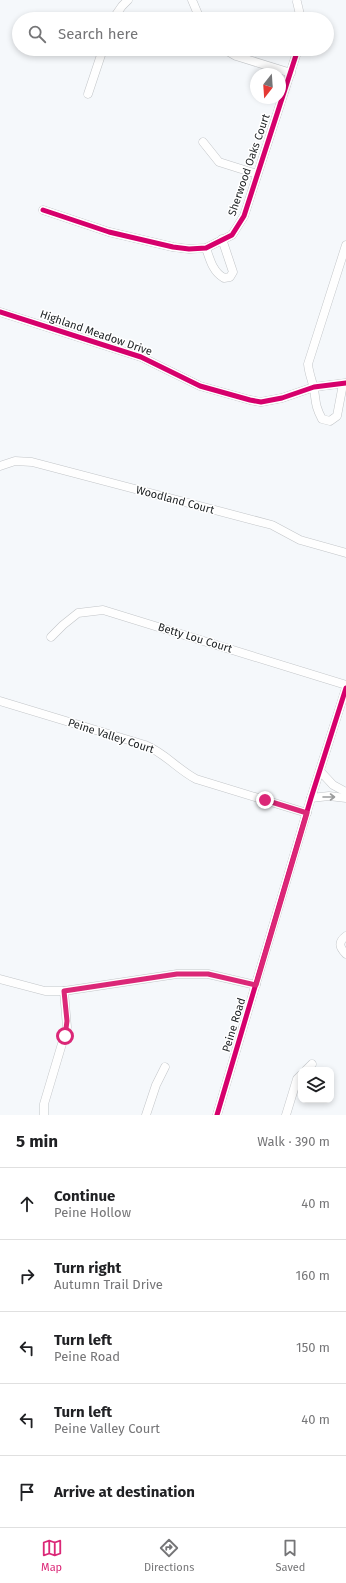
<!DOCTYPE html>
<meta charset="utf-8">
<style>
body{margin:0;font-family:"Fira Sans",sans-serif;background:#f6f6f6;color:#202124}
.controls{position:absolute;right:12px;bottom:12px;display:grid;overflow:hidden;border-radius:8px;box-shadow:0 2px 6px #0003}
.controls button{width:36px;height:36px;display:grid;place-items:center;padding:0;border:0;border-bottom:1px solid #e0e0e0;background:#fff;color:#202124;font:20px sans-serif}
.compass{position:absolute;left:250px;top:68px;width:36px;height:36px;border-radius:50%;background:#fff;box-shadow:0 2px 6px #0003;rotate:197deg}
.stop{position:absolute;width:12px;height:12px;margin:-9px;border:3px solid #db2777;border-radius:50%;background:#fff}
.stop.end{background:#db2777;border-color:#fff;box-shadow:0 1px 4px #0008}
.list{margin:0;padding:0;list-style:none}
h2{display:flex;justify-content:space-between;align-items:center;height:52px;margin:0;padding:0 16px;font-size:17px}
h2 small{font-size:13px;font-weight:400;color:#757577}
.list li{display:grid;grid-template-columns:26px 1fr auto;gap:12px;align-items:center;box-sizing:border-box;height:72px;padding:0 16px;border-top:1px solid #e0e0e0}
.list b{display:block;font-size:15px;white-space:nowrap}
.list p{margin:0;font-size:13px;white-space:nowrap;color:#757577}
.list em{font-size:13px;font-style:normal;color:#757577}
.icon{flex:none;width:22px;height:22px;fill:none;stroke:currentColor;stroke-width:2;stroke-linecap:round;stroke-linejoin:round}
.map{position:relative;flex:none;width:346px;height:1115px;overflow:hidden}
.search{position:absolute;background:#fff;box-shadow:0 2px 6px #0003;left:12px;right:12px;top:12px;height:44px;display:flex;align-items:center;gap:10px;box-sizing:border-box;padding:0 14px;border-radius:22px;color:#757577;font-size:15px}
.sheet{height:412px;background:#fff}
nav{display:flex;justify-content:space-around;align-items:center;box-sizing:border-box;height:56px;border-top:1px solid #e0e0e0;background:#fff;font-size:11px;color:#757577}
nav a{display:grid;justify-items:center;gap:2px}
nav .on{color:#db2777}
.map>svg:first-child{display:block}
</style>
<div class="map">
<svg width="346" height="1115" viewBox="0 0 346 1115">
<rect width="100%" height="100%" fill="#f5f8fb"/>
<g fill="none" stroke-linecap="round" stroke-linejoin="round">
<defs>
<g id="minor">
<polyline points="192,0 200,19"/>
<polyline points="297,2 301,19"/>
<polyline points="113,19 122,6 128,0"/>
<polyline points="224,49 236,56 291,73"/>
<polyline points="88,94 103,49"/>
<polyline points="203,142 219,162 257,174"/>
<polyline points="43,210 109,232 173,247 189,249 206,248 232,235 244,216 298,49"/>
<path d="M206,248c4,12 7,24 18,30l6,-1 3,-5 -11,-33"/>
<polyline points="0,312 141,357 200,386 250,400 261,402 282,398 314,387 346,383"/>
<path d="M343,384l-6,32 -7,5 -8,-2c-7,-13 -6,-17 -8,-30 -2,-9 -5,-15 -6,-25l38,-119"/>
<polyline points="0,466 15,461 32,462 272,525 300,540 346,553"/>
<polyline points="51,637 63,625 78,613 103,610 346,685"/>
<path d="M0,701l145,44c20,8 32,24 51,34l111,34"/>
<polyline points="320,771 333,785 346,792"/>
<polyline points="311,798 329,796 346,798"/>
<path d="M346,936c-8,6 -7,11 0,18"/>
<polyline points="0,979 45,991 64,991 177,974 208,974 256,985"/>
<polyline points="306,1070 312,1064"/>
<polyline points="44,1115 44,1104 67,1027 64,991"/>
<polyline points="146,1115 156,1085 165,1067"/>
<polyline points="217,1115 311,798 346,688"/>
<polyline points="286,1115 297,1079 301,1075"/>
</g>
</defs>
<use href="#minor" stroke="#c2c5c8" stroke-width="9"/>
<use href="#minor" stroke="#fefefe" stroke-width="8"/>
<defs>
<g id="cycleway">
<polyline points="43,210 109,232 173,247 189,249 206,248 232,235 244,216 298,49"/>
<polyline points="0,312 141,357 200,386 250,400 261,402 282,398 314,387 346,383"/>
<polyline points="217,1115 311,798 346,688"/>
</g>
</defs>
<use href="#cycleway" stroke="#fff" stroke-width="8"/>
<use href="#cycleway" stroke="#d6006c" stroke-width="5"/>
</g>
<defs><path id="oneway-shaft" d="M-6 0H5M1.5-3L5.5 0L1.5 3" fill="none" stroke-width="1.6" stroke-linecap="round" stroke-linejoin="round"/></defs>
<use stroke="#9b9c9d" href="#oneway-shaft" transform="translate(329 797)"/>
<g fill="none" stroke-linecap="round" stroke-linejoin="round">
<polyline stroke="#db2777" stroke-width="5" points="65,1036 67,1021 64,991 177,974 208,974 256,985 307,813 265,800"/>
</g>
<g text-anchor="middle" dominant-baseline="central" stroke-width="3" stroke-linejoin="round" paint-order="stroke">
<g font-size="11" fill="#212527" stroke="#fff">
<text transform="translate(249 165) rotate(-71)">Sherwood Oaks Court</text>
<text transform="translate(96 333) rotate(19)">Highland Meadow Drive</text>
<text transform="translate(175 500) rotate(15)">Woodland Court</text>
<text transform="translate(195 638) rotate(17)">Betty Lou Court</text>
<text transform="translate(111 736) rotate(18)">Peine Valley Court</text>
<text transform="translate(234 1025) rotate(-73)">Peine Road</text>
</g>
</g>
</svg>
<div class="controls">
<button><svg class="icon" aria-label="layers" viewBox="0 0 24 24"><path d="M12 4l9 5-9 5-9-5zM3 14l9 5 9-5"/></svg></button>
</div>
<svg class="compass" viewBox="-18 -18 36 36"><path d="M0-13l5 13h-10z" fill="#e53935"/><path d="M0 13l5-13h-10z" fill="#757577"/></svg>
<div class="stop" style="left:65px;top:1036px"></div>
<div class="stop end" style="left:265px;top:800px"></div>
<div class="search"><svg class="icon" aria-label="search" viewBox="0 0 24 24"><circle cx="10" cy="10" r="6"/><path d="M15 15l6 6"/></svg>Search here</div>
</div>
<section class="sheet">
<h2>5 min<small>Walk · 390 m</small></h2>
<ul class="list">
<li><svg class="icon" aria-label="ahead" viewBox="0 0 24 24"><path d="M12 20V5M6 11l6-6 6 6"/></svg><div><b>Continue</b><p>Peine Hollow</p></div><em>40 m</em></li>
<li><svg class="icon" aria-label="right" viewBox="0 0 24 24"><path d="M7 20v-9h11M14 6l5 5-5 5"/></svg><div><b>Turn right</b><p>Autumn Trail Drive</p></div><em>160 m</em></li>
<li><svg class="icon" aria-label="left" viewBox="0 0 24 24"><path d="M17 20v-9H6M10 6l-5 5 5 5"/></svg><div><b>Turn left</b><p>Peine Road</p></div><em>150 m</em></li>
<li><svg class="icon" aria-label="left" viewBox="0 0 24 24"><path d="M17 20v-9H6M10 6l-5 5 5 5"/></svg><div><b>Turn left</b><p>Peine Valley Court</p></div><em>40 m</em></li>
<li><svg class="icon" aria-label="arrive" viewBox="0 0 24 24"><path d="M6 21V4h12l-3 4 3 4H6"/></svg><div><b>Arrive at destination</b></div></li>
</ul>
</section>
<nav>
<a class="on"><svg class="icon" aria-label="map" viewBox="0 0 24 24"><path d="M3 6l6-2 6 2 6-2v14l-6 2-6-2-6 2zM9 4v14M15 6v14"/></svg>Map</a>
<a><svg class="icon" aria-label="directions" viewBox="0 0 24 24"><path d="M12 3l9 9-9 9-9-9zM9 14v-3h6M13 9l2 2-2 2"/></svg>Directions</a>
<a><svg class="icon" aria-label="saved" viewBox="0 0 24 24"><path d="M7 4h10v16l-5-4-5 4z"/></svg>Saved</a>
</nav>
